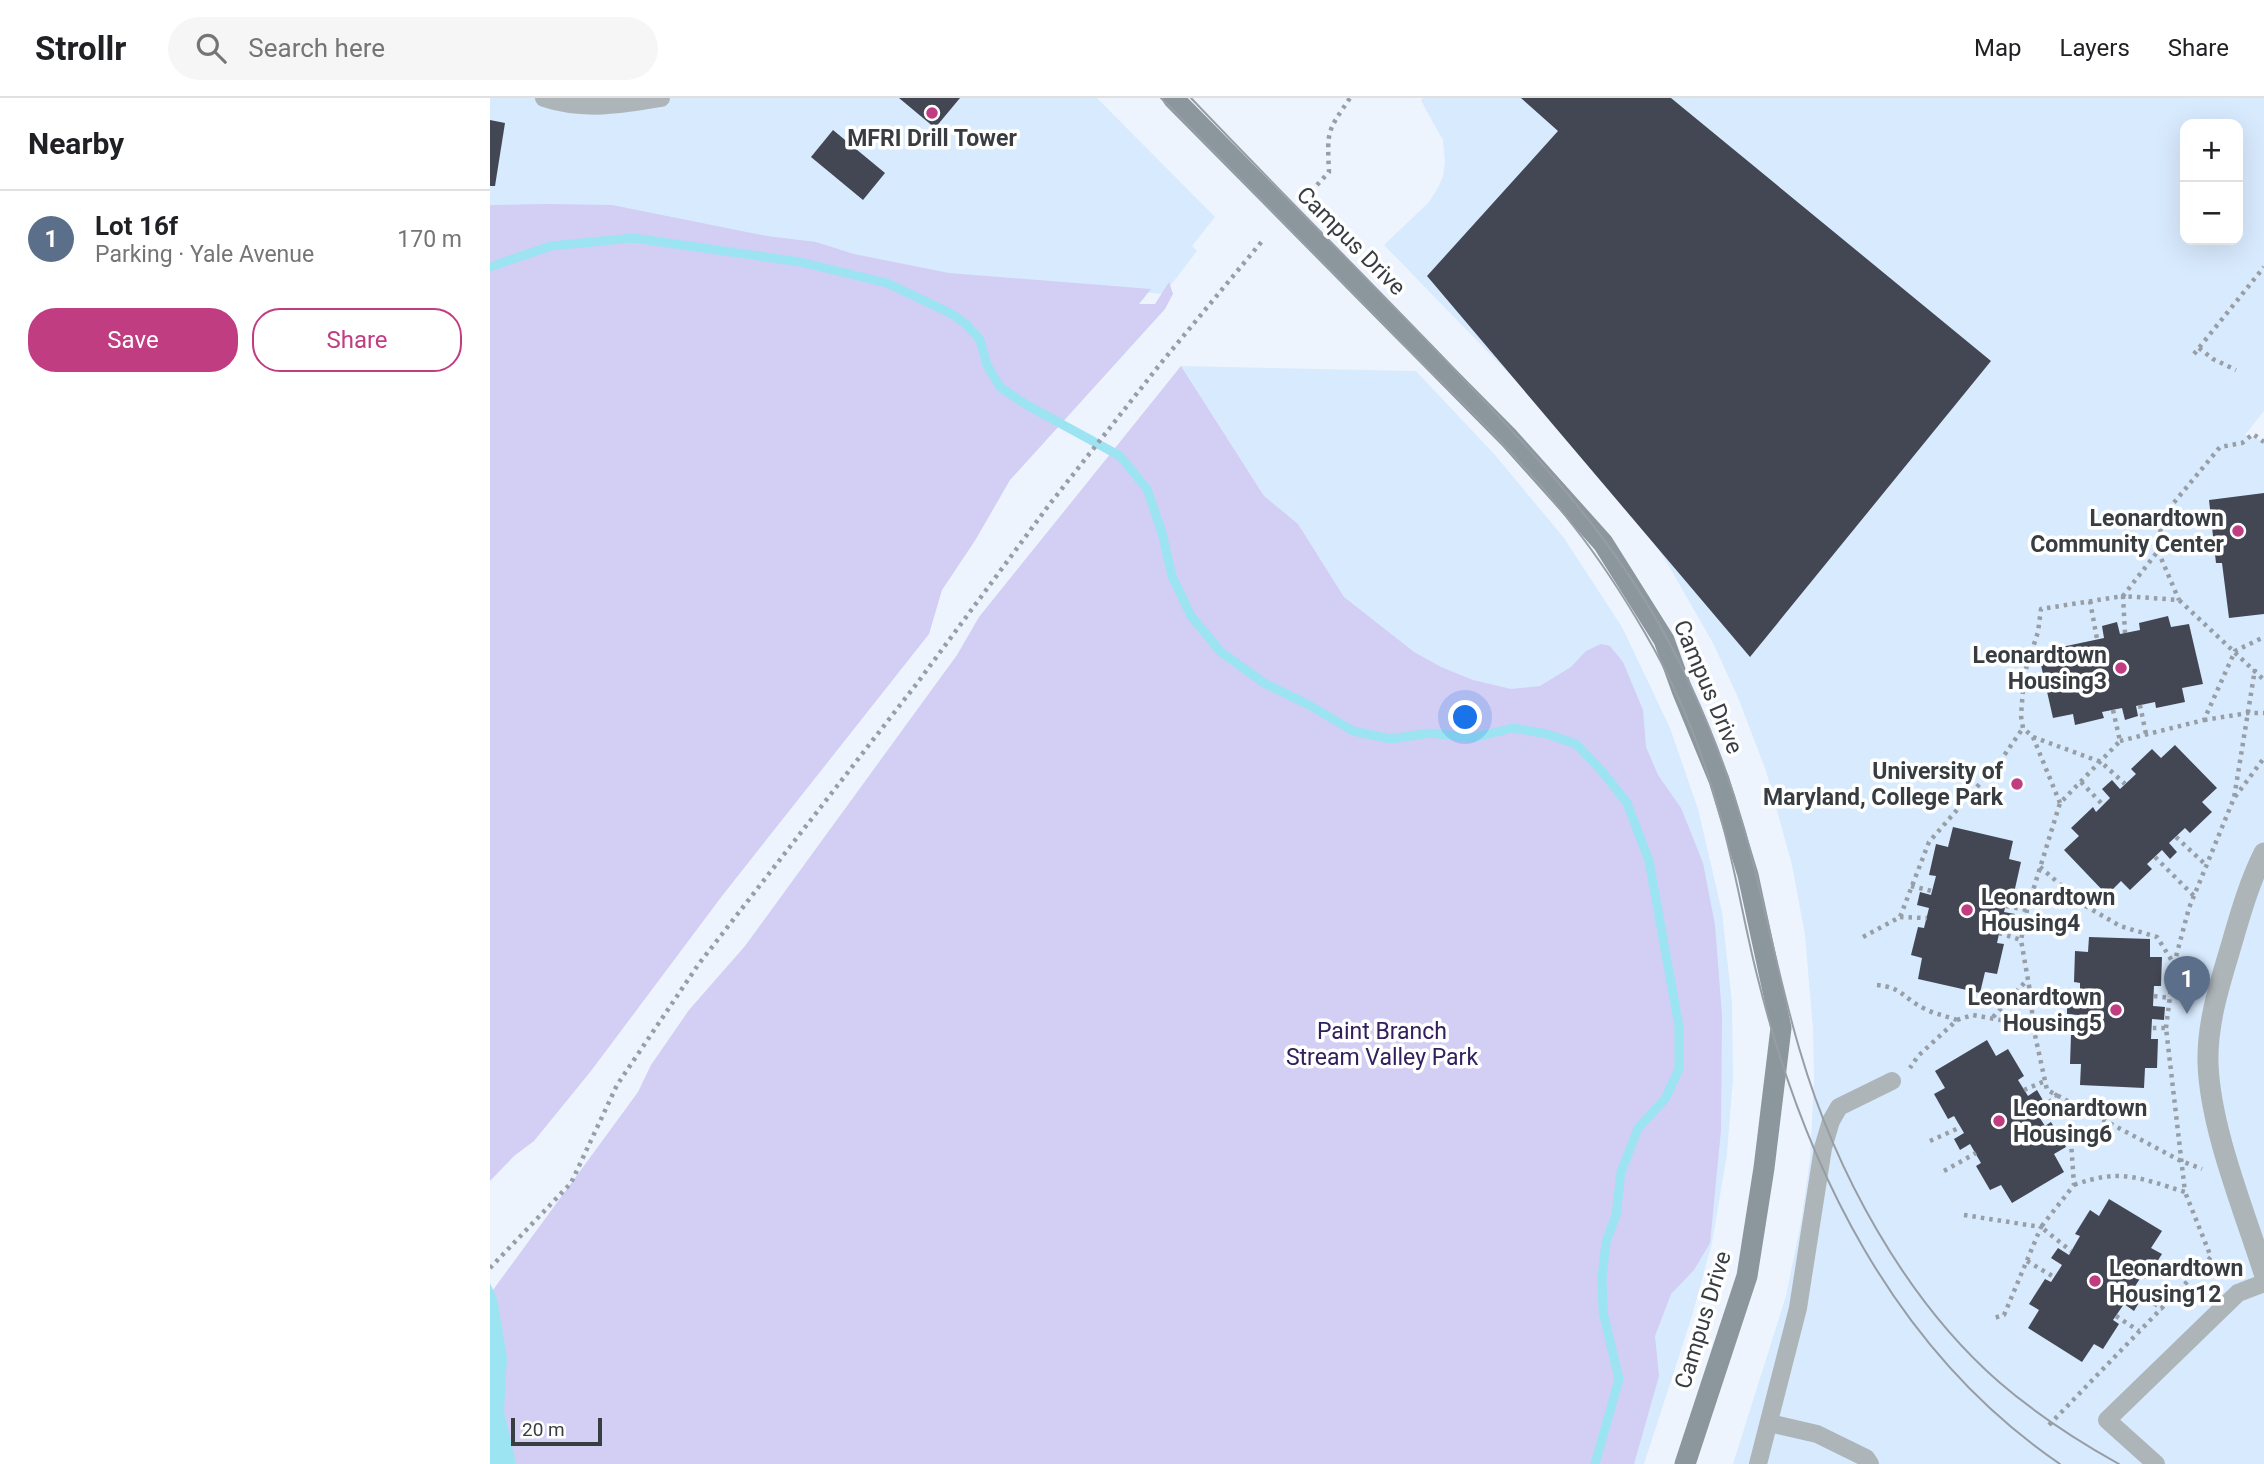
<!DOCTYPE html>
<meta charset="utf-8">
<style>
body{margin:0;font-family:Roboto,sans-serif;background:#f6f6f6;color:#202124}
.controls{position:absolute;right:21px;top:21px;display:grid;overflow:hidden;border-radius:14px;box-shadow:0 7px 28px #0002}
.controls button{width:63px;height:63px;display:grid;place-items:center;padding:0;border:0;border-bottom:2px solid #e0e0e0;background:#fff;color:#202124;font:35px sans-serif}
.scale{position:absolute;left:21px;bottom:18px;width:91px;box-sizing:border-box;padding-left:7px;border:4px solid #383d42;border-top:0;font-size:19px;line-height:24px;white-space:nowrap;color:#383d42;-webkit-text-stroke:5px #fff;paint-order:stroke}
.you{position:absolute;left:976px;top:620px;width:24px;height:24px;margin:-18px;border:5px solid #fff;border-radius:50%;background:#1a73e8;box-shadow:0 0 0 10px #1a73e833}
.badge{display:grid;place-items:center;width:46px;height:46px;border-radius:50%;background:#c13d82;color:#fff;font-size:23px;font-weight:700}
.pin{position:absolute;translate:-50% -58px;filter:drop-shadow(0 2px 4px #0008)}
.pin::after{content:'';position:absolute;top:37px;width:24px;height:21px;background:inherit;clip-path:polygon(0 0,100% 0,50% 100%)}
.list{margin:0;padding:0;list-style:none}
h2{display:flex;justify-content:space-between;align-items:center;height:91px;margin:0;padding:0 28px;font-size:30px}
h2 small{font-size:23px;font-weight:400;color:#757577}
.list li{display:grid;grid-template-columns:46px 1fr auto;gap:21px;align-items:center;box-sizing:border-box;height:98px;padding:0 28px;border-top:2px solid #e0e0e0}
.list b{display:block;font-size:26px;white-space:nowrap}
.list p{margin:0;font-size:23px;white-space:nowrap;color:#757577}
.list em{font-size:23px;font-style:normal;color:#757577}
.actions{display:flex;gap:14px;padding:21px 28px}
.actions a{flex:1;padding:16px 0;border:2px solid #c13d82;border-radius:28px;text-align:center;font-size:24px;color:#c13d82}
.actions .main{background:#c13d82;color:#fff}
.icon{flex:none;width:38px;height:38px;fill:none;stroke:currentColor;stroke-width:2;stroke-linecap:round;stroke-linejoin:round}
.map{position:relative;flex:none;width:1774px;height:1366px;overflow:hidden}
header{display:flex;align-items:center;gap:42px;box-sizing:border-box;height:98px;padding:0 35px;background:#fff;border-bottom:2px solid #e0e0e0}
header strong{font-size:33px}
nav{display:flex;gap:38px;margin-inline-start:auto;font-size:24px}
.search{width:490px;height:63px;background:#f6f6f6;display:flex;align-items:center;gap:18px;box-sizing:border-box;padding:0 24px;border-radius:38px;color:#757577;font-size:26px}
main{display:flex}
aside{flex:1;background:#fff}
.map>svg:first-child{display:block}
</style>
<header>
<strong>Strollr</strong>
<div class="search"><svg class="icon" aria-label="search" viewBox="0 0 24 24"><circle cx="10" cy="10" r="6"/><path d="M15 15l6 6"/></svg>Search here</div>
<nav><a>Map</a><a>Layers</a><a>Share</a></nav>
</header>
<main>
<aside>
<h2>Nearby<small></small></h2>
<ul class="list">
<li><span class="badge" style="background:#5c6f8a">1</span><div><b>Lot 16f</b><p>Parking · Yale Avenue</p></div><em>170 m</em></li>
</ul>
<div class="actions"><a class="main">Save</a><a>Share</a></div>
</aside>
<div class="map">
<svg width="1774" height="1366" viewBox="0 0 1774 1366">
<rect width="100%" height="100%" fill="#edf4fd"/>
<g fill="#d8eafe" fill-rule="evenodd">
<polygon points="0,0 607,0 725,119 702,148 707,153 674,196 0,144"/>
<path d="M933,0h841v313l-19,24 19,6v1023h-531l53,-168 15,-74 9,-63 4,-78 -1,-52 -8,-94 -13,-70 -26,-94 -27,-71 -25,-55 -48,-84 -21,-32 -86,-104 -175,-180 45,-43 10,-16 4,-10 2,-14 -2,-22 -17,-30 -5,-10zM1695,26h53v116h-53z"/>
<polygon points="691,268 926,273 1005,357 1074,440 1132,529 1180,630 1208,711 1232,814 1242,905 1243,980 1237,1056 1222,1145 1202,1218 1154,1366 650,1366 868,545"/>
</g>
<g fill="#d3cef3">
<polygon points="57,106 122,107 277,138 326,144 364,156 459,175 661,191 649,206 665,206 679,184 683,196 675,211 520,382 486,441 452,492 439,536 232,798 101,973 44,1043 24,1058 0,1083 0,107"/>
<polygon points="691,268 774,398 808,426 854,499 924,554 951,569 983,582 1021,591 1050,588 1081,569 1096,553 1111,546 1120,548 1133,564 1153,612 1156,649 1168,677 1191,710 1213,765 1225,827 1232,917 1231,1032 1220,1145 1204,1172 1181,1196 1165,1238 1169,1278 1144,1366 0,1366 0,1196 148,994 161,967 199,912 255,848 467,557 489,519"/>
</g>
<polygon fill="#9ce4f2" points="0,1185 7,1201 17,1259 14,1313 26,1366 0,1366"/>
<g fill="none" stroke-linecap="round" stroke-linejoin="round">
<polyline stroke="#9ce4f2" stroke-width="9" points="0,169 61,148 143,140 310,164 397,185 462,216 477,227 490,242 497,267 510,289 535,306 630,358 657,391 672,435 682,478 701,518 731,554 774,585 819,607 863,633 901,641 940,635 982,640 1023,630 1057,636 1086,646 1111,672 1137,705 1159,763 1189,929 1189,971 1175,1001 1148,1030 1131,1074 1126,1117 1116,1144 1112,1179 1113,1214 1129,1281 1105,1366"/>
</g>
<g fill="#434754">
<polygon points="409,0 470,0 445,30"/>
<polygon points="1031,0 1181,0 1501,263 1260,559 937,178 1068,33"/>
<polygon points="0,22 15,25 5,88 0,88"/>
<polygon points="343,32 395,75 373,102 321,59"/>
<polygon points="1774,395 1774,516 1739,520 1732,465 1726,465 1719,402"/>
<polygon points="1678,518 1681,529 1699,526 1713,586 1692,590 1695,604 1666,610 1665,604 1646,608 1648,618 1635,622 1632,610 1612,614 1614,620 1585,627 1583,616 1563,620 1548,554 1614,540 1612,528 1627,524 1630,536 1650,532 1649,525"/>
<polygon points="1685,647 1727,690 1712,704 1722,714 1700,735 1695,730 1679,745 1687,754 1680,761 1672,752 1657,766 1662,771 1640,792 1631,783 1617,797 1574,752 1589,738 1581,730 1603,709 1606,714 1620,700 1612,691 1622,682 1630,691 1646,676 1641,671 1662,651 1671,660"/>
<polygon points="1463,729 1523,743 1519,761 1531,764 1524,795 1519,793 1514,814 1525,816 1522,829 1511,827 1507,845 1514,846 1507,876 1495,874 1490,895 1428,881 1432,860 1421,857 1428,829 1434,830 1439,810 1427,807 1430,794 1441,797 1446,778 1439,777 1446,746 1458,749"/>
<polygon points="1599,839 1660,841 1660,859 1672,859 1671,888 1664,888 1663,908 1675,909 1674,922 1662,921 1661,941 1668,941 1667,970 1655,970 1654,990 1590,987 1591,966 1580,966 1581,937 1588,937 1588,917 1577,916 1577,904 1589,904 1590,899 1590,885 1584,884 1585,853 1598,854"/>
<polygon points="1497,942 1506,958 1518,951 1534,978 1528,982 1538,998 1547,992 1554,1004 1544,1010 1548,1017 1555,1028 1561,1024 1576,1049 1564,1056 1574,1074 1522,1105 1511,1087 1500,1092 1486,1068 1491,1065 1480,1046 1470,1052 1464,1041 1474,1035 1464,1018 1458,1021 1444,996 1455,990 1445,973"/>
<polygon points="1619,1101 1672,1133 1661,1150 1672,1156 1656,1181 1651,1179 1640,1196 1650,1203 1644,1213 1634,1206 1623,1222 1629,1226 1613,1251 1604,1246 1592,1264 1538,1230 1549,1212 1539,1206 1555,1181 1561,1184 1572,1167 1561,1160 1568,1150 1579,1157 1590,1138 1585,1136 1600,1112 1609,1118"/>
</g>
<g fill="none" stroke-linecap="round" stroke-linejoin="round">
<g stroke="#989ea5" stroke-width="4.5" stroke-dasharray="3.5 5" stroke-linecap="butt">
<path d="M827,87l12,-13c-2,-42 -2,-40 21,-74"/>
<polyline points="1709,250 1723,261 1746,272"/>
<polyline points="1704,256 1774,169"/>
<polyline points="1668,453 1689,502"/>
<polyline points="1600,503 1607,541"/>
<polyline points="1635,535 1633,498 1689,502 1774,582"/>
<polyline points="1650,607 1656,636"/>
<polyline points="1623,612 1630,643 1570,705 1537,812 1531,842 1541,899 1543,928 1557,992 1691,1063 1712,1071"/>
<polyline points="1714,622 1758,615 1774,615"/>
<polyline points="1543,639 1611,664 1635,686"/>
<polyline points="1630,643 1714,622 1745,553 1774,539"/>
<polyline points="1591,684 1613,707"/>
<polyline points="1745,699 1774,660"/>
<polyline points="1570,705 1543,639 1533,630 1531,618 1534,577 1548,534 1551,511 1633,498 1668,453 1672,419 1730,349 1752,345 1763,336 1774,344"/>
<polyline points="1686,739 1716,767"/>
<polyline points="1665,759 1704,798"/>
<polyline points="1550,769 1594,807 1630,828 1667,839 1684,866 1699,810 1744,700 1765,571"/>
<polyline points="1421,788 1442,793"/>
<polyline points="1516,808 1537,812"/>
<polyline points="1410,819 1437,820"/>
<polyline points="1509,835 1531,842"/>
<polyline points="1373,839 1410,819 1439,744 1513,659 1533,630"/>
<path d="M1387,887c25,2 27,14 48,24 10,5 21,7 32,11l-39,36 -8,12"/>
<polyline points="1664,898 1680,900"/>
<polyline points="1541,899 1590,899"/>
<polyline points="1503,919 1537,882"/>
<polyline points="1467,922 1483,917 1543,928 1588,927"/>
<polyline points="1676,930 1684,866"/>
<polyline points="1534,992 1555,983"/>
<polyline points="1548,1017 1566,997 1579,1015 1584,1087 1551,1129 1581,1153"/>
<polyline points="1440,1043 1471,1029"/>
<polyline points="1454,1073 1486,1055"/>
<path d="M1584,1087c46,-17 66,-7 111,7l-19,-164h-14"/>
<polyline points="1474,1117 1551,1129 1514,1217 1504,1220"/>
<polyline points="1537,1163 1564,1179"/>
<polyline points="0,1170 81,1085 127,987 208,867 428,584 559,407 671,265 773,142"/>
<polyline points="1643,1192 1673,1211"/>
<polyline points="1626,1218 1649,1233"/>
<polyline points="1559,1327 1721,1159 1695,1094"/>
</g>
<g stroke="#aeb5b9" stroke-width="18">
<path d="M54,0c39,13 77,7 117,0"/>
<polyline points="1279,1325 1327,1336 1376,1360 1380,1366"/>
<polyline points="1268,1366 1308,1210 1333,1050 1341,1023 1349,1009 1402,983"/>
<polyline points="1666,1366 1617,1322 1748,1195 1774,1185"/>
</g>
<path stroke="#aeb5b9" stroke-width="21" d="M1774,755c-16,32 -25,66 -35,100 -11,36 -22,73 -21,110 2,65 36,147 56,210"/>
<polyline stroke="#8c979d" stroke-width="21" points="683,0 1019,340 1113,445 1174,542 1192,592 1229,682 1258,777 1291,930 1274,1070 1257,1178 1195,1366"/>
<g stroke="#979da5" stroke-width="2">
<path d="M671,0c77,78 153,156 230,234 63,63 130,125 184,196 26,33 49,69 70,105 34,58 59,122 76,186 15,52 23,105 36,156 47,191 137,376 303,489"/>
<path d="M701,0c80,84 162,166 243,250 80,84 162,167 221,269 38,66 68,138 89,211 21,74 34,150 56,223 35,120 105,249 199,331 37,32 77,58 120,82"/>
</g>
</g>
<g fill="#c13d82" stroke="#fff" stroke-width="2.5">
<circle cx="442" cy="15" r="7"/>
<circle cx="1748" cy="433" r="7"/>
<circle cx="1631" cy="570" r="7"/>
<circle cx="1527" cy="686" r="7"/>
<circle cx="1477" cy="812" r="7"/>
<circle cx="1626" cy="912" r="7"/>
<circle cx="1509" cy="1023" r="7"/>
<circle cx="1605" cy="1183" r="7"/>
</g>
<g text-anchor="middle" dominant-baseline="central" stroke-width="7" stroke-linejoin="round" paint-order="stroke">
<g font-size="23" font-weight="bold" fill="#383d42" stroke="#fff" text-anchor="end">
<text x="442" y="40" text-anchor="middle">MFRI Drill Tower</text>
<text x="1734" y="420">Leonardtown<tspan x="1734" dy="26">Community Center</tspan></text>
<text x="1617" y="557">Leonardtown<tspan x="1617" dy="26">Housing3</tspan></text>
<text x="1513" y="673">University of<tspan x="1513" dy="26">Maryland, College Park</tspan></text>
<text x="1491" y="799" text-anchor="start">Leonardtown<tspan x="1491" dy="26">Housing4</tspan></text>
<text x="1612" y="899">Leonardtown<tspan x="1612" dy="26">Housing5</tspan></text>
<text x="1523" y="1010" text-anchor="start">Leonardtown<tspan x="1523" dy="26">Housing6</tspan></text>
<text x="1619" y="1170" text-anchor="start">Leonardtown<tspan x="1619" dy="26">Housing12</tspan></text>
</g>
<g font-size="23" fill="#383d42" stroke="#fff">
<text transform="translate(861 143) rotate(45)">Campus Drive</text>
<text transform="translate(1218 589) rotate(67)">Campus Drive</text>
<text transform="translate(1213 1222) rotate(-73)">Campus Drive</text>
</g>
<g font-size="23" fill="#31205d" stroke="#fff">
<text x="892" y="933">Paint Branch<tspan x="892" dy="26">Stream Valley Park</tspan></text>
</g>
</g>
</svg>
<div class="controls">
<button>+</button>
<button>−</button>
</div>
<div class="scale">20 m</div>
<div class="you"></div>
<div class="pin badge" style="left:1697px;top:916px;background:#5c6f8a">1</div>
</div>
</main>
